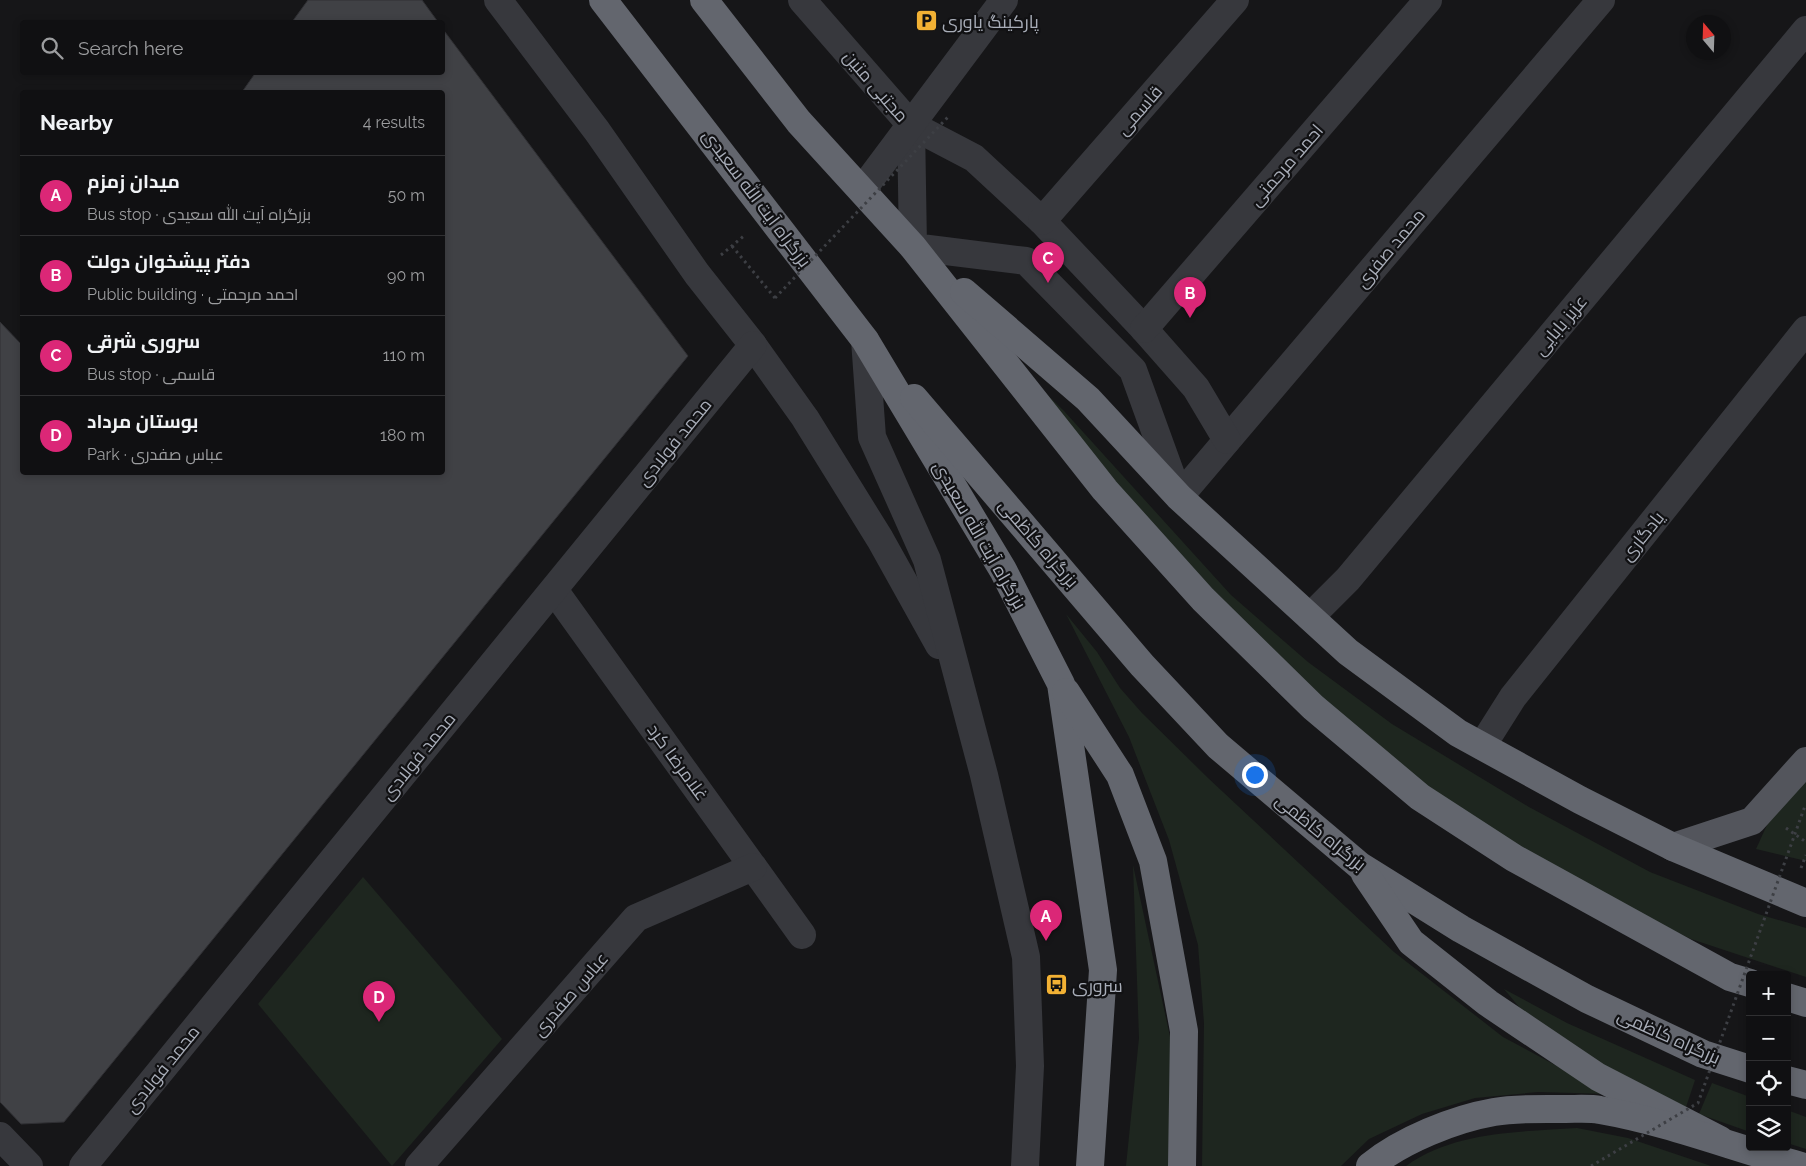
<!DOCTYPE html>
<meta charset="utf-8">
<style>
body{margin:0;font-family:Raleway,Cairo,sans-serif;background:#1e1e20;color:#f1f3f6}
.controls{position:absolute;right:15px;bottom:15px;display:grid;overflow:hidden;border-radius:5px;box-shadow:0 2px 8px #0003}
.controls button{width:45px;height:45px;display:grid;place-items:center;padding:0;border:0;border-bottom:1px solid #303032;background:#101012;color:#f1f3f6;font:25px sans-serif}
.compass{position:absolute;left:1686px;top:15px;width:45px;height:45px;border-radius:50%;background:#101012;box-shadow:0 2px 8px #0003;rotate:341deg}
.you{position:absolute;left:1254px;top:774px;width:18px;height:18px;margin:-12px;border:4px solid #fff;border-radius:50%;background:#1a73e8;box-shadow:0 0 0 8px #1a73e833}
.badge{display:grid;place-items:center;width:32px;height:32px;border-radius:50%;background:#db2777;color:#fff;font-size:16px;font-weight:700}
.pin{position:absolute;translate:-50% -41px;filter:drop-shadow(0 1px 2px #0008)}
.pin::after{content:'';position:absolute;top:26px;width:18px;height:15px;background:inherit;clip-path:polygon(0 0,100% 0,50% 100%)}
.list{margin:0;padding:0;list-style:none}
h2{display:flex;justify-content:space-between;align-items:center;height:65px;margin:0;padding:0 20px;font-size:21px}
h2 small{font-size:16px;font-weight:400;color:#9c9d9f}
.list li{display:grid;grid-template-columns:32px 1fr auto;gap:15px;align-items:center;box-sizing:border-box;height:80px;padding:0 20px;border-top:1px solid #303032}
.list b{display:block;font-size:19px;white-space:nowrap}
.list p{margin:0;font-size:16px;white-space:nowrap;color:#9c9d9f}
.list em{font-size:16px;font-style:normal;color:#9c9d9f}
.icon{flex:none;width:28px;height:28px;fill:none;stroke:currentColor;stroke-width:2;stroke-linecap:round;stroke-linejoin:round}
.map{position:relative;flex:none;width:1806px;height:1166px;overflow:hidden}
.search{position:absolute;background:#101012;box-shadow:0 2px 8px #0003;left:20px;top:20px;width:425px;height:55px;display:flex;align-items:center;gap:12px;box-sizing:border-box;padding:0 18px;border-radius:5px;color:#9c9d9f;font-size:19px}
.panel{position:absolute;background:#101012;box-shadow:0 2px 8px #0003;left:20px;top:90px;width:425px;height:385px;border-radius:5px}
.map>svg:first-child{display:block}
</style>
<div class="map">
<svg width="1806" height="1166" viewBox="0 0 1806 1166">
<rect width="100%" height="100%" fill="#161618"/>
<g fill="#1e261f">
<polygon points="1018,366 1064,411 1231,595 1308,662 1392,724 1529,807 1650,872 1758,914 1806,928 1806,977 1691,939 1630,910 1492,834 1352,730 1180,562"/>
<polygon points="1066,614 1097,652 1120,688 1142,713 1208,778 1394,952 1503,1037 1609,1094 1538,1092 1475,1098 1422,1114 1369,1139 1341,1166 1202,1166 1204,1023 1198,945 1169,840 1129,737"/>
<polygon points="1806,780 1806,861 1756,849 1772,814"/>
<polygon points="1133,865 1172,1046 1169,1166 1126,1166 1139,1038"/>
<polygon points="363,877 502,1039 392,1166 258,1004"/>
<polygon points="1504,989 1567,1023 1695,1080 1686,1107 1587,1057 1525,1014"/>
<polygon points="1712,1083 1750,1097 1750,1132 1699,1114"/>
<polygon points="1787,1110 1806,1117 1806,1149 1787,1143"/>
<path d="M1577,1128l51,10 83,28h-305c49,-35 113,-34 171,-38z"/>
</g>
<g fill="#404145" stroke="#303034">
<polygon points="308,0 422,0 438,22 292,22"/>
<polygon points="442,28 688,356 64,1122 21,1124 0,1102 0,322 22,345 22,472 442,472 442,92 242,92 256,72 442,72"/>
</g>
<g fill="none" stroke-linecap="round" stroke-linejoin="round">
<g stroke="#3d3f44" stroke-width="3" stroke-dasharray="2.5 4" stroke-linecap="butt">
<polyline points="732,246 775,298"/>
<polyline points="721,255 745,235"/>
<polyline points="1786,828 1806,842"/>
<polyline points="1801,868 1806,855"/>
</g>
<g stroke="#37383d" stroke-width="28">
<polyline points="498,0 597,131 697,274 753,345 805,418 880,539 939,645"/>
<polyline points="802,0 911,125 913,247 1026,261 1133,370 1179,497 1601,0"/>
<polyline points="911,125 974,158 1042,221 1144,329 1196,388 1227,440"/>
<polyline points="862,190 1004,0"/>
<polyline points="1042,221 1235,0"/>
<polyline points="1144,329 1428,0"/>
<polyline points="865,340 872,437 927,560 984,775 1026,957 1030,1066 1025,1166"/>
<polyline points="554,590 802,935"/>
<polyline points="1310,617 1348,579 1806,30"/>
<polyline points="1482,746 1513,697 1806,330"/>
<polyline points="0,1136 29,1166"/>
<polyline points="83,1166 753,345"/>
<polyline points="419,1166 636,918 753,867"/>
</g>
<polyline stroke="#53555c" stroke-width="28" points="1673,847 1752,821 1806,761"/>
<g stroke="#63666e" stroke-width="28">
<polyline points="603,0 865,340 1003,570 1061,684 1103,970 1090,1166"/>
<polyline points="704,0 799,122 913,247 1105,490 1203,599 1313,707 1420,797 1514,858 1730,977 1750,983"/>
<polyline points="964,292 1088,399 1179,497 1348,652 1458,733 1580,800 1673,847 1806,903"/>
<polyline points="914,398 1142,665 1218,746 1360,866 1461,929 1587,999 1703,1054 1750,1069"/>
<polyline points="1066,692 1120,775 1153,861 1184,1031 1182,1166"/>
<polyline points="1365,874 1411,942 1488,1003 1598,1077 1720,1140"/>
<polyline points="1787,997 1806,1003"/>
<polyline points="1787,1080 1806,1085"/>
<path d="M1370,1166c32,-26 84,-47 124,-54 23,-4 49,-3 72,-3 11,0 24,-1 34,1 69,12 134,38 201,56"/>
</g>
<g stroke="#3d3f44" stroke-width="3" stroke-dasharray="2.5 4" stroke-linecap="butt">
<polyline points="775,298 948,117"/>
<polyline points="1591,1166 1698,1103 1805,806"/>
</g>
</g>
<defs>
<symbol id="parking-square" viewBox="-11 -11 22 22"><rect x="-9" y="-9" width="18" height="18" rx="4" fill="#f2b134" stroke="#111113"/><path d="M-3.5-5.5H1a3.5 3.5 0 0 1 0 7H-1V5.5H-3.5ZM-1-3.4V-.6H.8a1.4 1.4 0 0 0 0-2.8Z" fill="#111"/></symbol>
<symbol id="bus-square" viewBox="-11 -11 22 22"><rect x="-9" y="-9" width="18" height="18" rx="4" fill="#f2b134" stroke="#111113"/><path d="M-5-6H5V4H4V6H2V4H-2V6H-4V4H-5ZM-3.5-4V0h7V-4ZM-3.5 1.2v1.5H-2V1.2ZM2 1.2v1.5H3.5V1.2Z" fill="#111"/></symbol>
</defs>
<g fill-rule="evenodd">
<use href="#parking-square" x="914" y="8" width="25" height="25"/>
<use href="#bus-square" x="1044" y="972" width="25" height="25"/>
</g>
<g text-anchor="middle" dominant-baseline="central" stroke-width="4.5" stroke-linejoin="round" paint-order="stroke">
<g font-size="18" fill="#a8adb8" stroke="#111113" text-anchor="start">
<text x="942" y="21">پارکینگ یاوری</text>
<text x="1072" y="985">سروری</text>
</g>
<g font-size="18" fill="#a8adb8" stroke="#111113">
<text transform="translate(876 86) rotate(49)">مجتبی متین</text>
<text transform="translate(1139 110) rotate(-49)">قاسمی</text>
<text transform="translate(1286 165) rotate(-49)">احمد مرحمتی</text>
<text transform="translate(757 198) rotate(53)">بزرگراه آیت الله سعیدی</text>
<text transform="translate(1390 248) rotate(-50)">محمد صفری</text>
<text transform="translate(1560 325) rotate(-50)">عزیز بابایی</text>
<text transform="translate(674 442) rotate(-51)">محمد فولادی</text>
<text transform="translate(980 535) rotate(60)">بزرگراه آیت الله سعیدی</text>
<text transform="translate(1642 536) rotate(-51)">یادگاری</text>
<text transform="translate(1039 543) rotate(49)">بزرگراه کاظمی</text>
<text transform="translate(418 756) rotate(-51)">محمد فولادی</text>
<text transform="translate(678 762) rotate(54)">غلامرضا کرد</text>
<text transform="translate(1321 832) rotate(39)">بزرگراه کاظمی</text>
<text transform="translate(570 994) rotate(-49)">عباس صفدری</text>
<text transform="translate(1669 1036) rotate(24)">بزرگراه کاظمی</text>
<text transform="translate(162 1069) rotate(-51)">محمد فولادی</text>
</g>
</g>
</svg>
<div class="controls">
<button>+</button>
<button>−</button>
<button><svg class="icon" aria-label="locate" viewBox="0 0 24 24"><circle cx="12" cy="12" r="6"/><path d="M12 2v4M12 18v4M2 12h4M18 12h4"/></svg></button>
<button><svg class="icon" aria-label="layers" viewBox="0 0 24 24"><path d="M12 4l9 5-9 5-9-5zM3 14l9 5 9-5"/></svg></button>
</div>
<svg class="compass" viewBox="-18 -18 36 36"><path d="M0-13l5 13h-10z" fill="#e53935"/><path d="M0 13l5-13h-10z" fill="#9c9d9f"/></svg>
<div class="you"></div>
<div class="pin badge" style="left:1046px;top:941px">A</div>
<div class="pin badge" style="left:1190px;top:318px">B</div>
<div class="pin badge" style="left:1048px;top:283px">C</div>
<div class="pin badge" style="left:379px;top:1022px">D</div>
<div class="search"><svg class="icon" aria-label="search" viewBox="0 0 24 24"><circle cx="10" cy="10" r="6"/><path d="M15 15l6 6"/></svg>Search here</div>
<section class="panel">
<h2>Nearby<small>4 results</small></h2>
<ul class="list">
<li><span class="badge">A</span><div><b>میدان زمزم</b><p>Bus stop · بزرگراه آیت الله سعیدی</p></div><em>50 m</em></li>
<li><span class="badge">B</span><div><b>دفتر پیشخوان دولت</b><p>Public building · احمد مرحمتی</p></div><em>90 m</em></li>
<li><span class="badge">C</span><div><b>سروری شرقی</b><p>Bus stop · قاسمی</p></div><em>110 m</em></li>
<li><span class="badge">D</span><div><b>بوستان مرداد</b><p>Park · عباس صفدری</p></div><em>180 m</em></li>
</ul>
</section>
</div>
